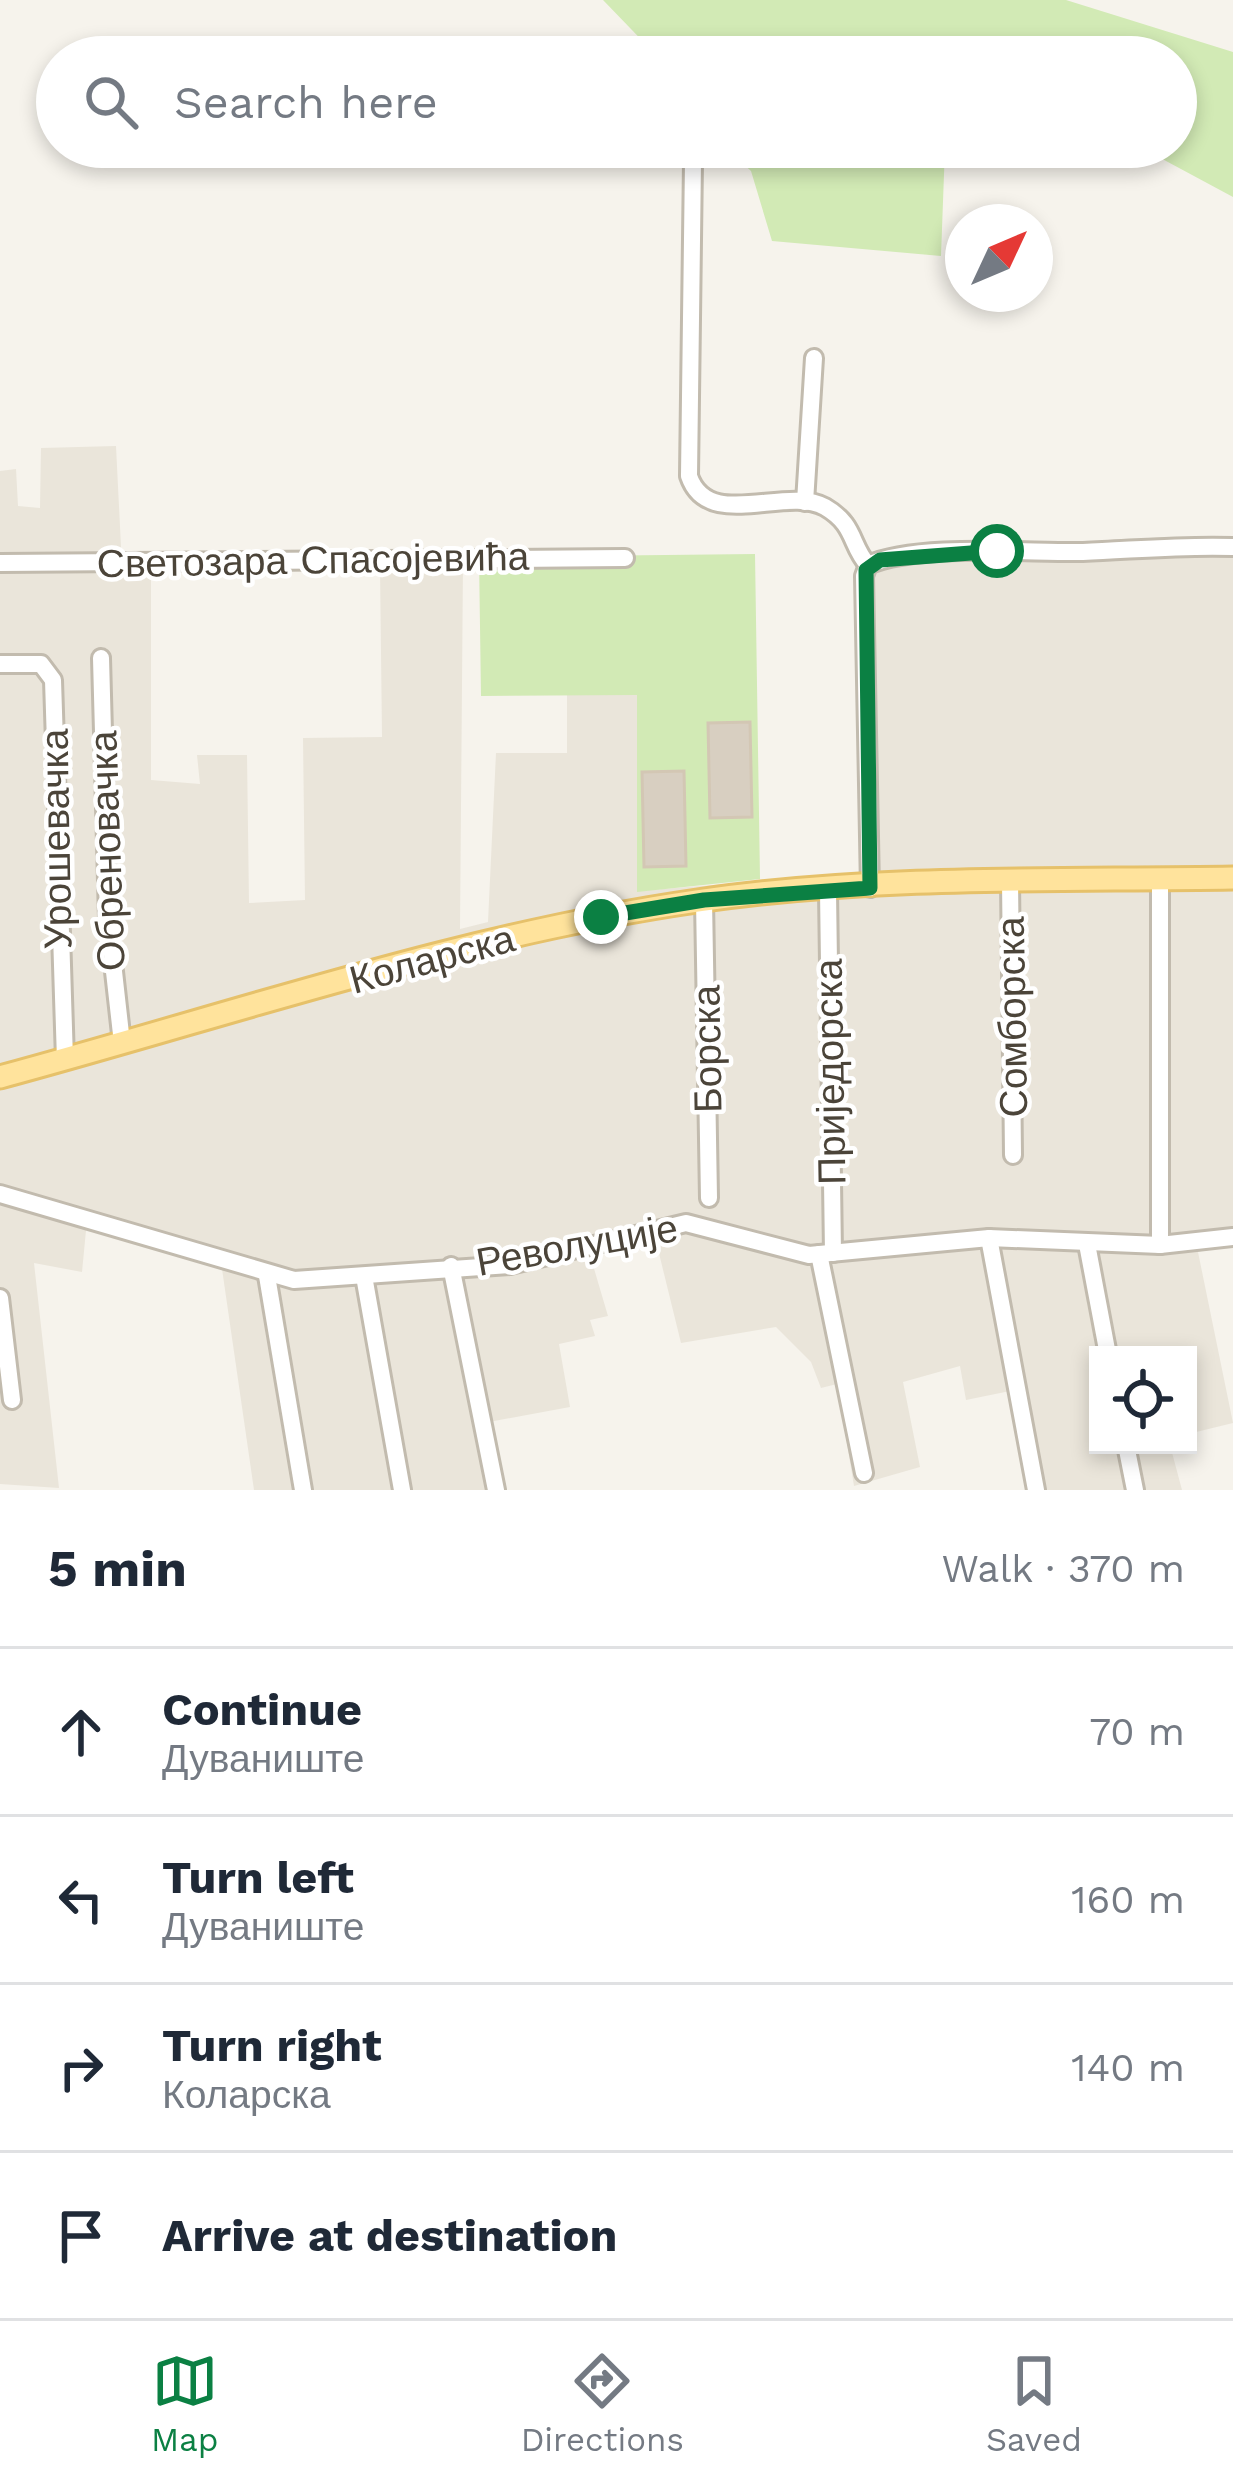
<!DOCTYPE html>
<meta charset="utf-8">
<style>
body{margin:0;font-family:"Work Sans",sans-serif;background:#f6f6f7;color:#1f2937}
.controls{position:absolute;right:36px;bottom:36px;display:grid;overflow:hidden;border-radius:0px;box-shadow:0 6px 18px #0003}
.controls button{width:108px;height:108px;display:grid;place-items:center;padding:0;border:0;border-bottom:3px solid #e0e1e3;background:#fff;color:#1f2937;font:60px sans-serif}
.compass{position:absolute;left:945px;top:204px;width:108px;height:108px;border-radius:50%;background:#fff;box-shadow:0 6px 18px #0003;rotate:46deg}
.stop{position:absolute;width:36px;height:36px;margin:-27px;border:9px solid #0b8043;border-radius:50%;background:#fff}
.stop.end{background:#0b8043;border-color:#fff;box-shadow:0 3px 12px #0008}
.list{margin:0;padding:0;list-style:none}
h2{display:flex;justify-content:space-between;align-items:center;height:156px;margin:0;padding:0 48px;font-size:51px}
h2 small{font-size:39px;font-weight:400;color:#747a83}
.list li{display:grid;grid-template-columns:78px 1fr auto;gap:36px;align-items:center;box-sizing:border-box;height:168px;padding:0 48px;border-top:3px solid #e0e1e3}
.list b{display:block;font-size:45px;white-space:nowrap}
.list p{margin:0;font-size:39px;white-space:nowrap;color:#747a83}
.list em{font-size:39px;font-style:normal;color:#747a83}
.icon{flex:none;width:66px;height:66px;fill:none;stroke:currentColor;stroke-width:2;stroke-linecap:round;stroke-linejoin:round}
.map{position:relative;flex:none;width:1233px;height:1490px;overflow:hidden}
.search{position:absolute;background:#fff;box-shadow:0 6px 18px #0003;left:36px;right:36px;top:36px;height:132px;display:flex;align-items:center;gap:30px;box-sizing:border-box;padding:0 42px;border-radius:66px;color:#747a83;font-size:45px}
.sheet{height:828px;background:#fff}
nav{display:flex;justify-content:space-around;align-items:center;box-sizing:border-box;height:168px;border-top:3px solid #e0e1e3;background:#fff;font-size:33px;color:#747a83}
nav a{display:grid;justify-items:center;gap:6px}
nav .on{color:#0b8043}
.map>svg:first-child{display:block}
</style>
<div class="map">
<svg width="1233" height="1490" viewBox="0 0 1233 1490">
<rect width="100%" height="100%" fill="#f6f3ec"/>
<polygon fill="#eae5da" points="116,446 122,567 151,564 151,780 200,784 197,755 247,755 249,903 305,900 303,738 382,737 380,567 463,562 460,929 488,922 496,753 567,753 567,695 637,694 637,891 863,873 860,559 1165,537 1233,539 1233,1243 1198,1252 1233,1423 1188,1434 1188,1355 1098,1355 1098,1445 1170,1445 1182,1490 1030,1490 1010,1391 966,1400 960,1366 903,1382 920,1467 854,1486 837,1384 821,1388 811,1362 776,1327 681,1343 655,1237 590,1255 608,1316 590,1320 595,1336 559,1344 570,1407 489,1422 506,1490 254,1490 221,1262 87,1220 82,1272 34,1263 59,1488 0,1484 0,471 16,469 18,506 40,508 41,448"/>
<g fill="#d2eab5">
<polygon points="603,0 1066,0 1233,52 1233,197 1140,147 1176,147 1176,57 658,57"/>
<polygon points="725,147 945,147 941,256 772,241 751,171"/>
<polygon points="755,554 760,879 637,892 637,695 481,696 479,557"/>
</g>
<g fill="#d8cfc1" stroke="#d3c7b4" stroke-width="3">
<polygon points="750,722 752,817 710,818 708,723"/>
<polygon points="684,771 686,866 644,867 642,772"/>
</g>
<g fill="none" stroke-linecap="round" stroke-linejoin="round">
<defs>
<g id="minor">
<path d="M693,161l-4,315c19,56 97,9 136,31 31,18 25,38 43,58"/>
<polyline points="805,502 814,358"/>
<polyline points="0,563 625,558"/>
<polyline points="101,658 108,918 122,1043"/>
<polyline points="0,664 41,664 53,680 65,1060"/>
<polyline points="1160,879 1160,1245"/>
<polyline points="1010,880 1013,1155"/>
<path d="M870,888l-6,-312 4,-11c49,-22 159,-12 215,-13 51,-2 99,-7 150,-5"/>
<polyline points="828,891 833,1253"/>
<polyline points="704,900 709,1198"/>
<polyline points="0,1194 294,1280 510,1265 686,1223 809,1255 989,1238 1160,1245 1233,1237"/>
<polyline points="989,1238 1036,1490"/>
<polyline points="1087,1244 1108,1355"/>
<polyline points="819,1254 864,1473"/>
<polyline points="451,1266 496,1490"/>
<polyline points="267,1276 303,1490"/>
<polyline points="364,1276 402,1490"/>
<polyline points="0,1298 12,1400"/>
<polyline points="1126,1445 1135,1490"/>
</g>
<path id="major" d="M0,1077c230,-62 461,-142 697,-176 176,-26 358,-20 536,-23"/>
</defs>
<use href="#minor" stroke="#c2bbae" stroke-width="22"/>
<use href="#major" stroke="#e6c16a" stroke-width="27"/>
<use href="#minor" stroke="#fff" stroke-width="16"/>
<use href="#major" stroke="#ffe39c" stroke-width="21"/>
</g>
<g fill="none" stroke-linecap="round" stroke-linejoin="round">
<polyline stroke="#0b8043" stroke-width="15" points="601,917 704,900 870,888 866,570 880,560 997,551"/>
</g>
<g text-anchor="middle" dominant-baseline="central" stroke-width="9" stroke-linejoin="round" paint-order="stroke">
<g font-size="39" fill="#4b4439" stroke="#fff">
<text transform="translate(313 560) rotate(-1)">Светозара Спасојевића</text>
<text transform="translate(56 839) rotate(-91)">Урошевачка</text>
<text transform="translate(107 851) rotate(-92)">Обреновачка</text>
<text transform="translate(432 959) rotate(-15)">Коларска</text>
<text transform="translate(1012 1017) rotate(-91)">Сомборска</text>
<text transform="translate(707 1049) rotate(-91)">Борска</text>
<text transform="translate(830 1072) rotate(-91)">Приједорска</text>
<text transform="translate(577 1245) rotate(-10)">Револуције</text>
</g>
</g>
</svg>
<div class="controls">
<button><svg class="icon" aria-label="locate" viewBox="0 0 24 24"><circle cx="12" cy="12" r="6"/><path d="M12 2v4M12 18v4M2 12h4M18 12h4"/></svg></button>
</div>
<svg class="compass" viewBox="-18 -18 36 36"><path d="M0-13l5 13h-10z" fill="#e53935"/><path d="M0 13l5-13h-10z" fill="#747a83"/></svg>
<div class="stop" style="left:997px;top:551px"></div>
<div class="stop end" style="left:601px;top:917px"></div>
<div class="search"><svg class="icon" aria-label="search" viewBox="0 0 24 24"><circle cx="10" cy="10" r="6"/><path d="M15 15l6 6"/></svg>Search here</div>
</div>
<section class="sheet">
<h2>5 min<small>Walk · 370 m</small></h2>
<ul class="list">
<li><svg class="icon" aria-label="ahead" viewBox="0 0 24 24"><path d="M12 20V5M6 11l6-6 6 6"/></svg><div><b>Continue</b><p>Дуваниште</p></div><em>70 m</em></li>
<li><svg class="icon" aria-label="left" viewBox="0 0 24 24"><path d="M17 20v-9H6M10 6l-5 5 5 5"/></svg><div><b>Turn left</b><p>Дуваниште</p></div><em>160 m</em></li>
<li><svg class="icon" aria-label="right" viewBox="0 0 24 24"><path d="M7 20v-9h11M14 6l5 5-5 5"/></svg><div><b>Turn right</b><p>Коларска</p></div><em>140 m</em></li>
<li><svg class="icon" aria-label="arrive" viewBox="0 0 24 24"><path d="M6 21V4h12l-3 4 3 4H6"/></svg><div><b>Arrive at destination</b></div></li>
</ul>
</section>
<nav>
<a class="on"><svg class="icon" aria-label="map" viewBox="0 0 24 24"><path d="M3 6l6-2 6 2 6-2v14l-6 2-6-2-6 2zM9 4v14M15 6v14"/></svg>Map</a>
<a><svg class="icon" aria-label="directions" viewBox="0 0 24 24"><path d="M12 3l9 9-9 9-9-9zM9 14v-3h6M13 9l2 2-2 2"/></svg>Directions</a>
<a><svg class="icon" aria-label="saved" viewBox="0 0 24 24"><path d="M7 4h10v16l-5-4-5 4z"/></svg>Saved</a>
</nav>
